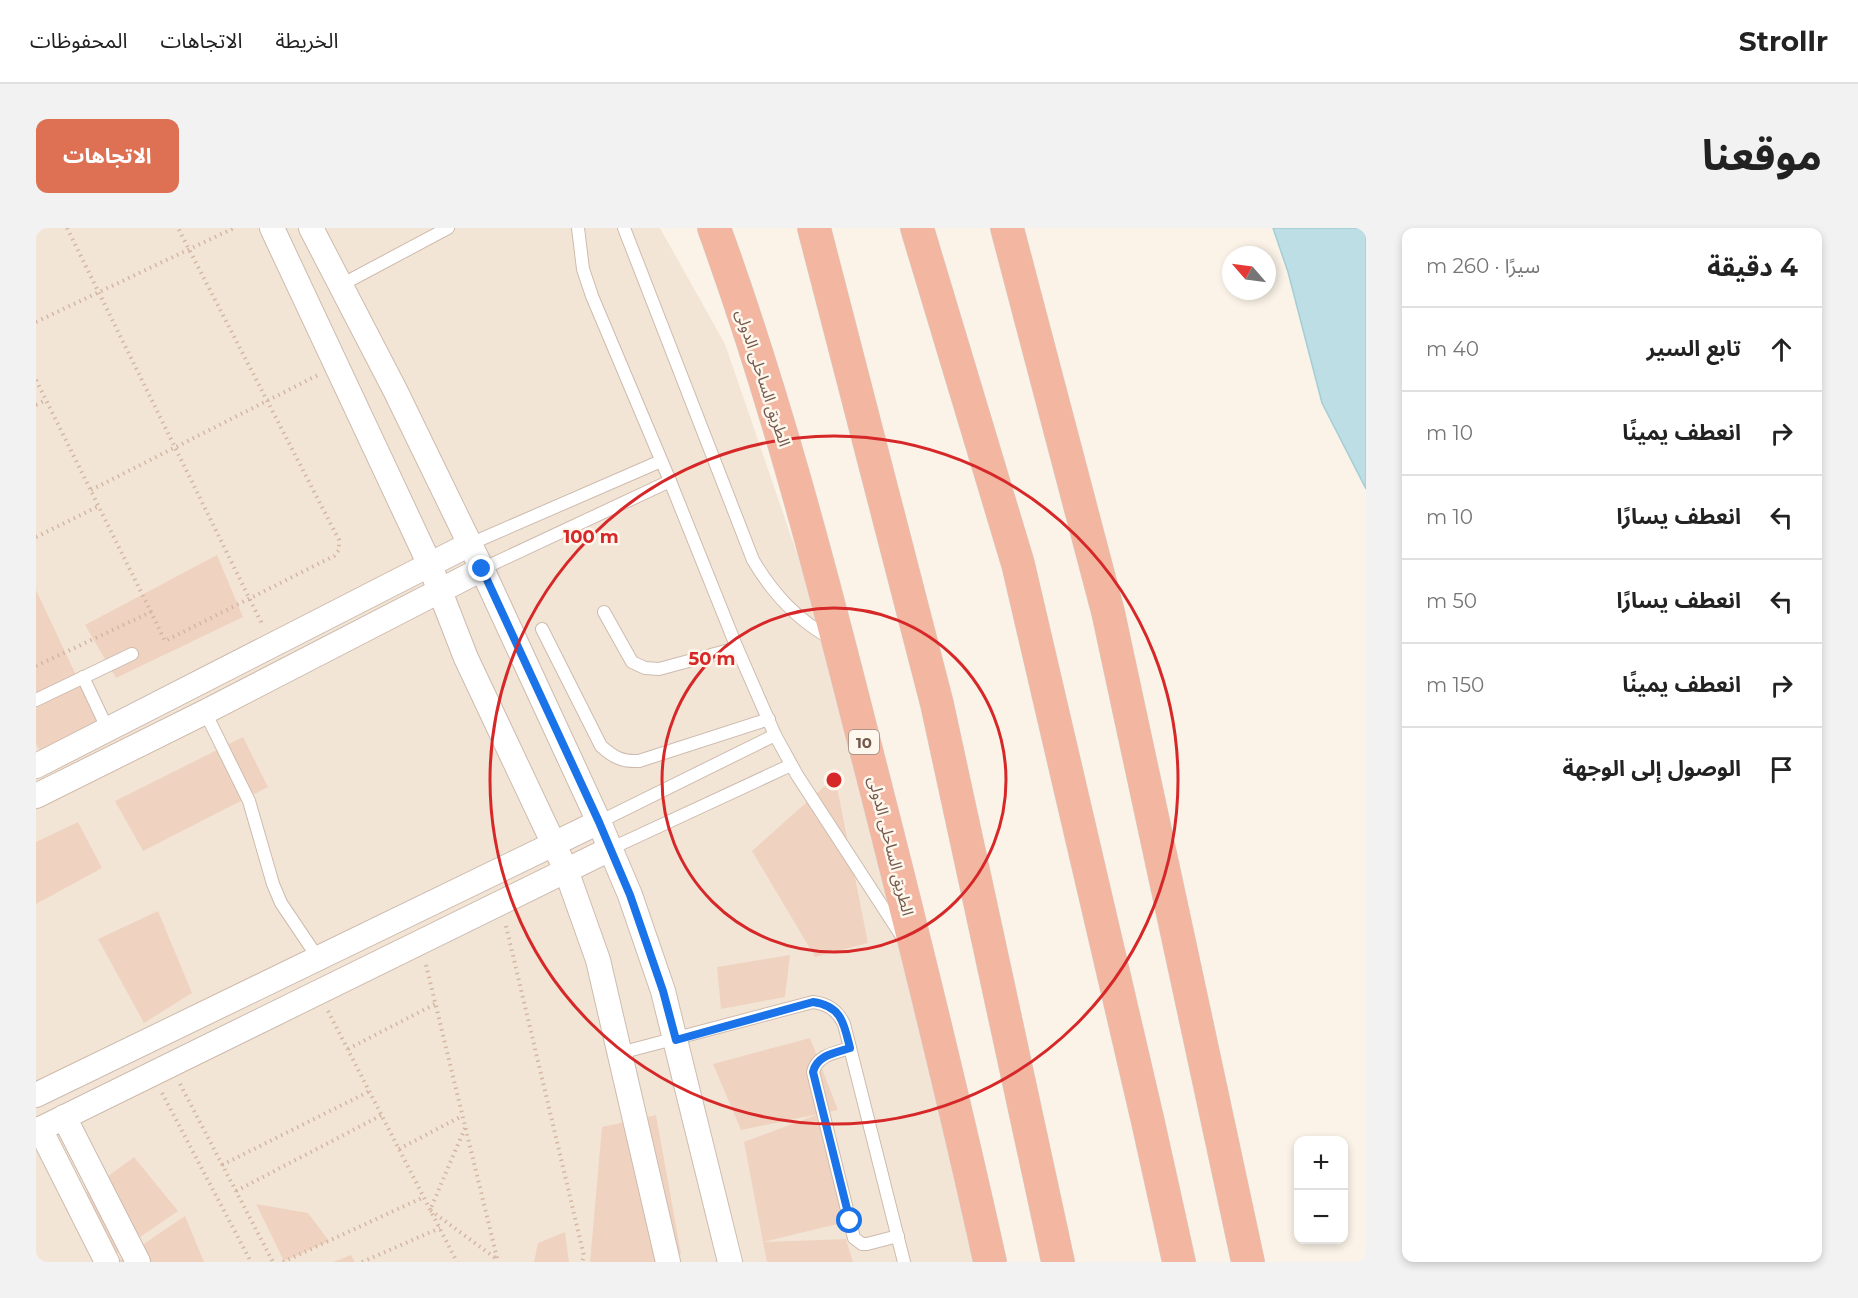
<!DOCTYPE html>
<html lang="ar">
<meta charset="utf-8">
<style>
body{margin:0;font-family:Montserrat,"Noto Sans Arabic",sans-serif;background:#f2f2f2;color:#222;direction:rtl}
.controls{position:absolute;right:18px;bottom:18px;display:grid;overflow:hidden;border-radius:12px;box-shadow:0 3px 9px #0003}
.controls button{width:54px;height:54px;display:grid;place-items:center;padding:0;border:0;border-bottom:2px solid #e0e0e0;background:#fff;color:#222;font:30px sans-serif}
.compass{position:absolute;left:1186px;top:18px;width:54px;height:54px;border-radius:50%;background:#fff;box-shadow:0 3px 9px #0003;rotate:298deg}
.stop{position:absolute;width:18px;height:18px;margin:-14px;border:4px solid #1a73e8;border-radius:50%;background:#fff}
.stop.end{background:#1a73e8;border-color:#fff;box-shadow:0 2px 6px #0008}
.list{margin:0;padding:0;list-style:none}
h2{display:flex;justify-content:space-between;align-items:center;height:78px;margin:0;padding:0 24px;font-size:26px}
h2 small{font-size:20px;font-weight:400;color:#767676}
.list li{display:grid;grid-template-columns:39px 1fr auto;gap:18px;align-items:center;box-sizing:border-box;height:84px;padding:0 24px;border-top:2px solid #e0e0e0}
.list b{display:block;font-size:22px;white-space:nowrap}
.list em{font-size:20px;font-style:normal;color:#767676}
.icon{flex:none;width:33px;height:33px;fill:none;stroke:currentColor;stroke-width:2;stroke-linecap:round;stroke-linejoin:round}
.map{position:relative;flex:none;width:1330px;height:1034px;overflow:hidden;direction:ltr;border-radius:12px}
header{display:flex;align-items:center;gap:36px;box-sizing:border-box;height:84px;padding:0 30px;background:#fff;border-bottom:2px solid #e0e0e0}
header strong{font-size:28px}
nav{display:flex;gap:33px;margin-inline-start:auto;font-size:21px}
.intro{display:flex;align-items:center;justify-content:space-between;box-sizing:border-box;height:144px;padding:0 36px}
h1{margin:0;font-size:42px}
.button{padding:15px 27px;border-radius:12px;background:#de7153;color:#fff;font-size:21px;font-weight:700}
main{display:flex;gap:36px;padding:0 36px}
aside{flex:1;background:#fff;border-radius:12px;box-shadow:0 3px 9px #0003}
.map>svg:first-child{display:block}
</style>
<header>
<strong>Strollr</strong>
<nav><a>الخريطة</a><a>الاتجاهات</a><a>المحفوظات</a></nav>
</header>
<div class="intro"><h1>موقعنا</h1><a class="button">الاتجاهات</a></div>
<main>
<aside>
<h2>4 دقيقة<small>سيرًا · 260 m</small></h2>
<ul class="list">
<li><svg class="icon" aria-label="ahead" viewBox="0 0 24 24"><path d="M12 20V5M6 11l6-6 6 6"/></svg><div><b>تابع السير</b></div><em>40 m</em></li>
<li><svg class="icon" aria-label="right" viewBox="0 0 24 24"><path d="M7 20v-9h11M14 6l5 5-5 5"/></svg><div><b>انعطف يمينًا</b></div><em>10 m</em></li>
<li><svg class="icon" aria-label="left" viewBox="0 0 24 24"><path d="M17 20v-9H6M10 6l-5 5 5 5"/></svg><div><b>انعطف يسارًا</b></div><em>10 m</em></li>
<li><svg class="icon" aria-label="left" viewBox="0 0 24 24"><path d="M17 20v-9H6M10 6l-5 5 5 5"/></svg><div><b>انعطف يسارًا</b></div><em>50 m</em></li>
<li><svg class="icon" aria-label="right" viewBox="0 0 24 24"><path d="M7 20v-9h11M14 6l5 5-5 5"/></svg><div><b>انعطف يمينًا</b></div><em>150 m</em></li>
<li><svg class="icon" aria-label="arrive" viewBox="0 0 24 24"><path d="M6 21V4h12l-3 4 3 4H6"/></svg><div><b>الوصول إلى الوجهة</b></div></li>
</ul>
</aside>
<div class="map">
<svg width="1330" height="1034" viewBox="0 0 1330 1034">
<rect width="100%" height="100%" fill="#fbf3e7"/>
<polygon fill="#f3e5d6" points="0,0 624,0 689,116 879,669 960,1034 0,1034"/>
<polygon fill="#bcdee4" stroke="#a3ced5" stroke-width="1.5" points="1237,0 1330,0 1330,261 1286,175 1252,44"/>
<g fill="#efd3c0">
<polygon points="181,327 207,389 80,450 49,397"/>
<polygon points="0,362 64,498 4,523 0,516"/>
<polygon points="207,509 232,559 107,623 79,573"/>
<polygon points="799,549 832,715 779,729 716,623"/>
<polygon points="42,594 66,640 0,676 0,614"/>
<polygon points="122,683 156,765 108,795 62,711"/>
<polygon points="754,727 749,769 685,781 681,739"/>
<polygon points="774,810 802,882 705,902 677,836"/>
<polygon points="620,887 645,1026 618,1034 554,1034 566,899"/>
<polygon points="780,887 814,993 727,1014 810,1011 817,1034 731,1034 727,1014 708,914"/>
<polygon points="98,929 142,983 68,1034 60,1034 29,980"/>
<polygon points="220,976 272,985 293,1013 248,1033"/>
<polygon points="149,988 168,1034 81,1034"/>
<polygon points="529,1004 533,1034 498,1034 502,1015"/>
<polygon points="315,1027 319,1034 297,1034"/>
</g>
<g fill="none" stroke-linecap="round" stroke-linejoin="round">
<defs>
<g id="lane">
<polyline points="542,0 547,41 556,68 634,253 701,420 739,507 761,547 865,707"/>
<path d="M588,0l129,332c20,34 44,60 79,79"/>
<polyline points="305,57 412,0"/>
<polyline points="434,316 625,233"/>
<polyline points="446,341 634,253"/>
<polyline points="568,384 596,434 609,440 623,441 701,420"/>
<path d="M506,401l59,117c12,11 21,16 38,15l130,-42"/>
<polyline points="47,449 72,502"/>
<polyline points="0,472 96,426"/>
<polyline points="169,484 213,573 237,656 245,675 282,730"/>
<polyline points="563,594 739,507"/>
<polyline points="574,621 755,537"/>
<path d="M814,820c-15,5 -33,7 -37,24l41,166 8,6h5l31,-8"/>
<path d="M584,825l193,-51c15,2 24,8 31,22l60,238"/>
</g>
<g id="street">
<polyline points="236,0 393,335 430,430 530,642 562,732 632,1034"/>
<polyline points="275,0 359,162 446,341 563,594 594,667 627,763 694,1034"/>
<polyline points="0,538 434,316"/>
<polyline points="0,568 169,484 446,341"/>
<polyline points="0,867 563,594"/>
<polyline points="28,889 102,1034"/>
<polyline points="4,901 71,1034"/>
<polyline points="0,903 574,621"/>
</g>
<g id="highway">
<path d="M678,0c60,165 105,336 148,506 45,175 89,351 128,528"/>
<polyline points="778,0 901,476 1022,1034"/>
<polyline points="881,0 982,336 1112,894 1143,1034"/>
<polyline points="971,0 1072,384 1212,1034"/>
</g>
</defs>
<use href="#lane" stroke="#cdbbae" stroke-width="14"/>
<use href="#street" stroke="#cdbbae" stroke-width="26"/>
<use href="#highway" stroke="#d8d1cd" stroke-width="34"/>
<g stroke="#d4b6a3" stroke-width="4" stroke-dasharray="1.5 4.5" stroke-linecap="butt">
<polyline points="31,0 225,394 225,398"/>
<polyline points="0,94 198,0"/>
<polyline points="0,152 115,384"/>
<polyline points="0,177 10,172"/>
<polyline points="55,262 282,147"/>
<polyline points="0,309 63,278"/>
<polyline points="0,438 115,384 129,413 298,328 303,322 303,312 142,0"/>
<polyline points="470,698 548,1028 546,1034"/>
<polyline points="390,737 462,1034"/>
<polyline points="292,783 421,1034"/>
<polyline points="312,821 399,776"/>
<polyline points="144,856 237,1034"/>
<polyline points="126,865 215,1034"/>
<polyline points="429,900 394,982 462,1032"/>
<polyline points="363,921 426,888"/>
<polyline points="186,937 334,863"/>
<polyline points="200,963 346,887"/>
<polyline points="247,1034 388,969"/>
<polyline points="326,1034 404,1000"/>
</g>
<use href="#lane" stroke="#fff" stroke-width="12"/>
<use href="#street" stroke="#fff" stroke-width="24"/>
<use href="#highway" stroke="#f2b6a1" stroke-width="33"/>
</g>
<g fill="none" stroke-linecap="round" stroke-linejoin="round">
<path stroke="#1a73e8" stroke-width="8" d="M446,341l117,253 31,73 33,96 13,49 137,-38c29,4 31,22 37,46 -15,5 -33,7 -37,24l37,149"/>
</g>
<g fill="none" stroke="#d62828" stroke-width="3">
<circle cx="798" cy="552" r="172"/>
<circle cx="798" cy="552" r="344"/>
</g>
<g text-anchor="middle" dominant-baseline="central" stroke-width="5" stroke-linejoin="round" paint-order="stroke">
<rect fill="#fef7ed" stroke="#9d897d" stroke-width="1.5" x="813" y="502" width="30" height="24" rx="4.5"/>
<g font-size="15" font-weight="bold" fill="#745a4d">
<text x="828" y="514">10</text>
</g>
<g font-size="16" fill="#745a4d" stroke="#fef7ed">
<text transform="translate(727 150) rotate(72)">الطريق الساحلى الدولى</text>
<text transform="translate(855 618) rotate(76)">الطريق الساحلى الدولى</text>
</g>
</g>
<circle cx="798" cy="552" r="9" fill="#d62828" stroke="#fef7ed" stroke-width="3"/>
<g font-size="18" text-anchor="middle" font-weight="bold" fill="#d62828" stroke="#fef7ed" stroke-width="5" stroke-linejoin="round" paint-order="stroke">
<text x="555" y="315">100 m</text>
<text x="676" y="437">50 m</text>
</g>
</svg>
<div class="controls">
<button>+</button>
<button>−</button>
</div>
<svg class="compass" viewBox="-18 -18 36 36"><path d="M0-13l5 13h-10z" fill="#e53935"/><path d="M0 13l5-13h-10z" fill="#767676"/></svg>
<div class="stop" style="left:814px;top:993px"></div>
<div class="stop end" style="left:446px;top:341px"></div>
</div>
</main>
